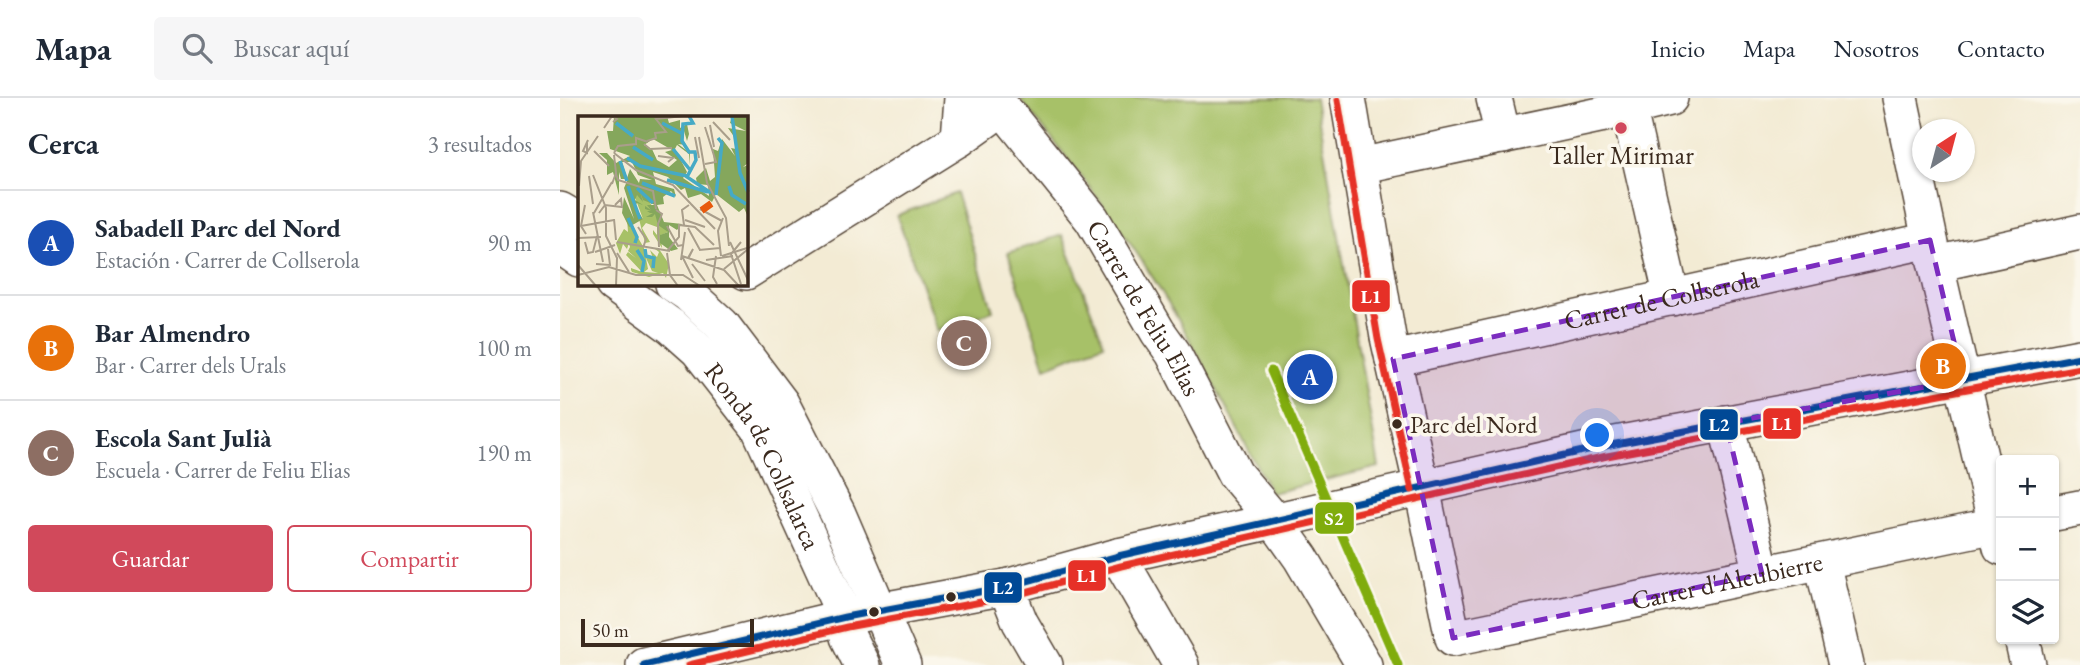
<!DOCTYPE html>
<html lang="es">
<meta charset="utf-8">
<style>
body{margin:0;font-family:"EB Garamond",serif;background:#f6f6f7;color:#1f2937}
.controls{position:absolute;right:21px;bottom:21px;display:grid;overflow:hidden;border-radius:7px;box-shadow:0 2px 5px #0004}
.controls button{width:63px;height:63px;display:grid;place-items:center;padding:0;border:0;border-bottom:2px solid #e0e1e3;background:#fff;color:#1f2937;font:35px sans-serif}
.compass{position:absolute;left:1352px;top:21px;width:63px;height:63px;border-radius:50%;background:#fff;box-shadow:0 2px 5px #0004;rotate:36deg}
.scale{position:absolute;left:21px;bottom:18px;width:173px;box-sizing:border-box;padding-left:7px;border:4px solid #3b2a1e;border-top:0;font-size:19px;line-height:24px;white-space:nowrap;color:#3b2a1e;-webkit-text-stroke:5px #fbf7ec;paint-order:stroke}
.you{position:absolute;left:1038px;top:338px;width:24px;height:24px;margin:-18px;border:5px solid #fff;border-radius:50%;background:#1a73e8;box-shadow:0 0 0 10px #1a73e833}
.badge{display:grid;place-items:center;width:46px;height:46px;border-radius:50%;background:#d1495b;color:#fff;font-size:23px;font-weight:700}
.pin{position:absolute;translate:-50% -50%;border:4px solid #fff;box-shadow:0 2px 7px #0006}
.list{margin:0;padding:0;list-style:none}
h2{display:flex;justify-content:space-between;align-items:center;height:91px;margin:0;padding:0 28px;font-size:30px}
h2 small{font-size:23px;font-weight:400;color:#747a83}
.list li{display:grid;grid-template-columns:46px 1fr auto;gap:21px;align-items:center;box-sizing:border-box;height:105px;padding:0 28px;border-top:2px solid #e0e1e3}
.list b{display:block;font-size:26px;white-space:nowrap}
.list p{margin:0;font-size:23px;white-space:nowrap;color:#747a83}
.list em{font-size:23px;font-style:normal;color:#747a83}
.actions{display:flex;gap:14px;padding:21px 28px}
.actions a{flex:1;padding:16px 0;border:2px solid #d1495b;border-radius:7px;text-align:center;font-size:24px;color:#d1495b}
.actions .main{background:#d1495b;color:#fff}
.icon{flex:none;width:38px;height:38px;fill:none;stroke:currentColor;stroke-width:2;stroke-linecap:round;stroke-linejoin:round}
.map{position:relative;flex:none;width:1520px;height:567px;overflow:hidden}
header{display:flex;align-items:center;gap:42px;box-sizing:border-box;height:98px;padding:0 35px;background:#fff;border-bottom:2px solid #e0e1e3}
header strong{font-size:33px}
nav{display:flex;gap:38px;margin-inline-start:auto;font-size:24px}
.search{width:490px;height:63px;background:#f6f6f7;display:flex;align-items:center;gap:18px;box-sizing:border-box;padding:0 24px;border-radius:7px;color:#747a83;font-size:26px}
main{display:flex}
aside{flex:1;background:#fff}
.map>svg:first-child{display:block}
</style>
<header>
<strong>Mapa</strong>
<div class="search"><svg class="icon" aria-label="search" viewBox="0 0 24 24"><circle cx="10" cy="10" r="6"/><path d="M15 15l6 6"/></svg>Buscar aquí</div>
<nav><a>Inicio</a><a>Mapa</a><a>Nosotros</a><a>Contacto</a></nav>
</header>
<main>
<aside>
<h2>Cerca<small>3 resultados</small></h2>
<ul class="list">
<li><span class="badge" style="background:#1a4fb4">A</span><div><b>Sabadell Parc del Nord</b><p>Estación · Carrer de Collserola</p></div><em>90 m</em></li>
<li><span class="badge" style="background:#e8710a">B</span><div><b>Bar Almendro</b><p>Bar · Carrer dels Urals</p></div><em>100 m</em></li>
<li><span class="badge" style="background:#8d6e63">C</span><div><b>Escola Sant Julià</b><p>Escuela · Carrer de Feliu Elias</p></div><em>190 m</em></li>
</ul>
<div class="actions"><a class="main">Guardar</a><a>Compartir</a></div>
</aside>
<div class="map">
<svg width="1520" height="567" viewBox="0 0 1520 567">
<rect width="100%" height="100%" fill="#fbf7ec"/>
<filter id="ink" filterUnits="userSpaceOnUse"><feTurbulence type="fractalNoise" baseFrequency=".0143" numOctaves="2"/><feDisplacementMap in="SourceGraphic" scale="14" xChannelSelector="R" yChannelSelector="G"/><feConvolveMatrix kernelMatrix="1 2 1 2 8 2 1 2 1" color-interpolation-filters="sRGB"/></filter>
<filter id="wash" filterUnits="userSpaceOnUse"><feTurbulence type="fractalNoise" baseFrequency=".00686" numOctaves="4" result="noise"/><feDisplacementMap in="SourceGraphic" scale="28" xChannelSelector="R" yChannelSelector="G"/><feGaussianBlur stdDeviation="1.57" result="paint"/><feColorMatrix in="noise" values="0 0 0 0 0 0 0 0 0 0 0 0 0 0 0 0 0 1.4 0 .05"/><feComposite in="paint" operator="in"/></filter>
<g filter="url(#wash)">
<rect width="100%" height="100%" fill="#f3ebd4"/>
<g fill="#a7c167" stroke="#717642" stroke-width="2">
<path d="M459,0h296l64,369 -108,26c-41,-77 -79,-156 -127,-229 -38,-58 -81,-112 -125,-166z"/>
<polygon points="396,95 433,213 377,233 337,117"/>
<polygon points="502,137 544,246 485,269 448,155"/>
</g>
</g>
<g filter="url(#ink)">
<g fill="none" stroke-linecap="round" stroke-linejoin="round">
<defs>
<g id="minor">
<path id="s1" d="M431,0l14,13 87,108 66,113 15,21 62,121 39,46 27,38 63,107"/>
<path id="s2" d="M788,0l40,239 34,151 31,150 548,-114"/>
<polyline points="934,0 943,38"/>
<polyline points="1066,0 1112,200"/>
<polyline points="1340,0 1370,142 1441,449"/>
<polyline points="399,41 402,0"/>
<polyline points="799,68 1040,17 1110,0"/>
<polyline points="0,112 19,123"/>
<polyline points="0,148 19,161"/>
<polyline points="1376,166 1520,134"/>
<polyline points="186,174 399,41 427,21 439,7"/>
<path id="s3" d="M53,186l58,42 27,24 61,78 86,189 3,20 14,28"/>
<polyline points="113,186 128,196 162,227 221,305 278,416 343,567"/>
<path id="s4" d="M833,261l537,-119"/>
<polyline points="1166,325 1202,476"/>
<polyline points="1494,415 1520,410"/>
<polyline points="558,458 621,567"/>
<polyline points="1262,464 1286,567"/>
<polyline points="446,489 460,524 485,567"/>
<polyline points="1462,541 1468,567"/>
<polyline points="84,567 285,519 446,489 558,458 1045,348 1520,259"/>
</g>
</defs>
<use href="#minor" stroke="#574739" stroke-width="38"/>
<use href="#minor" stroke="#fff" stroke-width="35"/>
<defs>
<polyline id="bus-1" points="84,567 285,519 446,489 558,458 1045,348 1520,259"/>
<g id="bus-2">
<polyline points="778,2 818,241 852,392"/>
<polyline points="129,567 287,529 448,499 561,468 1047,358 1520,270"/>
</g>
</defs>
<use href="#bus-1" stroke="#fbf7ec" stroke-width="12"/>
<use href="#bus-2" stroke="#fbf7ec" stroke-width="12"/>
<use href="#bus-1" stroke="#004996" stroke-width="7"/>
<use href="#bus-2" stroke="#e63027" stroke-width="7"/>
<defs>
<polyline id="rail-1" points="711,273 838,567"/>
</defs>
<use href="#rail-1" stroke="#fbf7ec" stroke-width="14"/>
<use href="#rail-1" stroke="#80ac0d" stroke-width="9"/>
</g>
</g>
<path fill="#7b2cbf" fill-opacity="0.2" stroke="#7b2cbf" stroke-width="5" stroke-dasharray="14 9" stroke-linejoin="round" d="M1370,142l33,140 -237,43 36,151 -309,64 -60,-279z"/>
<circle fill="#d1495b" stroke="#fbf7ec" stroke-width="2.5" cx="1061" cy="30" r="7"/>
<g fill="#3b2a1e" stroke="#fbf7ec" stroke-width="2.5">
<circle cx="837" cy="326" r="6"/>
<circle cx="391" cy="499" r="6"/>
<circle cx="314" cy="514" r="6"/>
</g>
<g text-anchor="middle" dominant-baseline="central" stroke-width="7" stroke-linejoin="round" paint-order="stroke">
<g font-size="24" fill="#3b2a1e" stroke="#fbf7ec" text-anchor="start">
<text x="850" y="326">Parc del Nord</text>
</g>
<g font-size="26" fill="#3b2a1e" stroke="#fbf7ec">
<text x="1061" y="57">Taller Mirimar</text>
</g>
<g font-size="26" fill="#3b2a1e" stroke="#fbf7ec">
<text stroke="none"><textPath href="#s4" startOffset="275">Carrer de Collserola</textPath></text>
<text stroke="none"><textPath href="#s1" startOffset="261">Carrer de Feliu Elias</textPath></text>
<text stroke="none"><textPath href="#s3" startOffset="233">Ronda de Collsalarca</textPath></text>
<text stroke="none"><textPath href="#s2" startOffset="830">Carrer d'Alcubierre</textPath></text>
</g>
</g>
<g transform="translate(18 18)">
<rect width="170" height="170" fill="#f3ebd4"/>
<path d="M52,68l23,7v9l-4,1 19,31 -7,3 1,13 -9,-14v-4l4,5v-8l-11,-4 -4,5 8,14 -5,1 -6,-24h4zM49,103l17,29 4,21 -4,3 14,1 -6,-2 -6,-13h7l-3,-8 7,7 2,-5 -4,-3h4l10,15 -3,14 -3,-5 -14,4 -17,-5 -1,-2v-2l11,4 -16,-17 2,-3 8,6 -8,-7 2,-4 -1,-4 -2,6 -4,-5 -3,10 -4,-11 8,-14 4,3z" fill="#a7c167"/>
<path d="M36,0h53l2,7 11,-3v8l7,-4 2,10 -2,7 -3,-10 -1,9 3,5 -8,-1 12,9v12l-1,-11 -12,-9 -2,4 12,23 -4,6 26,18 -1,-11 -11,-1 -1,-6 10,-10 4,13 5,-4 -2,-28 5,2 4,-12 13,17 -4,-8 5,1 -1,-11 -7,-10 18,3 -16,-8 2,-7h16v47l-5,4 5,-2v52l-4,-9 -5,4 -23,-18 -4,8 -11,-8 -13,4 -3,-10 -4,2 -13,-13 -15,-5 3,12 18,5 2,8 -5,-6 -8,6 1,7 -7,1 7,17 18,2 -5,6 -8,-5v12l9,12 -7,2 -11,-8v-8l8,-3 -10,-7 -3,-11 -3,3h-6l7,-4h-3l-3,-2h4l-6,-2v-3l6,4 -4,-5h8l-12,-5 -3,-8 3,10 -6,-7 -2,5 8,5 -6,-2 -2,3 8,13 -14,8 -7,-14 2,-16 10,22 -10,-31 4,-9h-7l-2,-7v23l-6,-23 -6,3v-15l-8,-7h8l9,10 14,-7 -20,-7 -3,-18h6zM75,23l19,11 -7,2 12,8 -8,7 -12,-7 -5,-11 -8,-4zM44,46h10l6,13 14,5 -12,-1 -1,4 -9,-14 -3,9z" fill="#85a75c" fill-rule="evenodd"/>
<path fill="none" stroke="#46aac5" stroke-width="3.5" d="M111,0l4,7 -10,1 -1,17 7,11h6l1,8 -9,17 24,16M154,0l8,57 8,19M38,7l17,13M84,7l21,11M55,31l20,13M95,33l18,22M49,42l13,8 47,10M42,45l7,20M89,64l41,12M64,67l33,13M50,70l12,33M151,70l3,9 14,9M59,72l16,15M138,79l6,-52 -4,-5M50,102l9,19 -2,6M67,133l1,7 8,2 -1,10M59,134l7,11 -2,11"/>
<path fill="none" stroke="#a99e8b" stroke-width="2" d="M135,6l17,18M132,9l4,22M127,11l11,35 -11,2M26,12l8,-12 5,3 -4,3M117,21l4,21M121,21l8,46 19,35 3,28M69,25l9,-3 -1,-5 11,-1 -10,-13 27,-3M9,26v11l-4,-2 5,-11M66,28l6,5 22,-1M16,35l15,15M36,37l22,17 37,15 18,19M36,37l4,-7 18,-2v-6l12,4M80,40l15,2 -5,4M38,58l2,6 35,11 3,18M15,59l13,33v28l11,22 -1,28M11,60l4,28M34,68l4,-11 -2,-18M1,70l2,-25 17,-25M113,88l24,25M7,89l-4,21 5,8M122,93l22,12M78,94l6,4 -4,10 1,23M15,96l10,50M16,97l18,-31M21,97l6,-8 17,2 -1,-8 -6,6M36,103l2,21M107,104l20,7M106,109l-2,-15 7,-5M3,110l33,-6M89,110l11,20 5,-1M60,111l8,12 -3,9M110,112l12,22M0,122l23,-1M7,126l3,11 5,-1 4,-16M39,126l53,9M152,126l18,38M163,126l-10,12 10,30M90,134l11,-13v-12l16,2 19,18M121,134l21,-2M17,136l20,-7M39,137l12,19M89,137l3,22 8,11M104,140l42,14M104,140l11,22M138,140l-3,21 4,7M143,140l-3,-25 5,-13M144,140l25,-8M110,143l5,-10 -5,9M103,144l4,-28M128,144l27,-4M18,148l14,1 -2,-16M114,148l13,17M0,149l18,21M146,153l23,-19M146,154l15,16M0,159l31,-8 27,8h47l17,11"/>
<path fill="#e8590c" fill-opacity="0.15" stroke="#e8590c" stroke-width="3.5" d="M131,87l2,3 -7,5 -2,-3z"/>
<rect width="170" height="170" fill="none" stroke="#3b2a1e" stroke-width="3.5"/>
</g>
<g stroke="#fbf7ec" stroke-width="2.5">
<rect x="791" y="181" width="40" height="34" rx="7" fill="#e63027"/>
<rect x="1202" y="309" width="40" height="33" rx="7" fill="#e63027"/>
<rect x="1139" y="310" width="40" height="33" rx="7" fill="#004996"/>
<rect x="754" y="403" width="41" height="34" rx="7" fill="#80ac0d"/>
<rect x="507" y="461" width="40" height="33" rx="7" fill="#e63027"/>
<rect x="423" y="473" width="40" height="33" rx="7" fill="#004996"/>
</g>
<g font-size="19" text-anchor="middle" font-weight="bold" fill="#fff">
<text x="811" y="205">L1</text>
<text x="1222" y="332">L1</text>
<text x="1159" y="333">L2</text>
<text x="774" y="427">S2</text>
<text x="527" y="484">L1</text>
<text x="443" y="496">L2</text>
</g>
</svg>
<div class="controls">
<button>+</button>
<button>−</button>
<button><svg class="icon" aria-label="layers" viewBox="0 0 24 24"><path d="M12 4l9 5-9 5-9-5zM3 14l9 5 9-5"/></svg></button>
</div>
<svg class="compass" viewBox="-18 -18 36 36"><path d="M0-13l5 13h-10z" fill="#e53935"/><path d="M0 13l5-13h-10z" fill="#747a83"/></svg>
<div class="scale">50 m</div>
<div class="you"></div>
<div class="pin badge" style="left:750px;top:279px;background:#1a4fb4">A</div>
<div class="pin badge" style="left:1383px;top:268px;background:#e8710a">B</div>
<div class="pin badge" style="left:404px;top:245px;background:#8d6e63">C</div>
</div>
</main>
